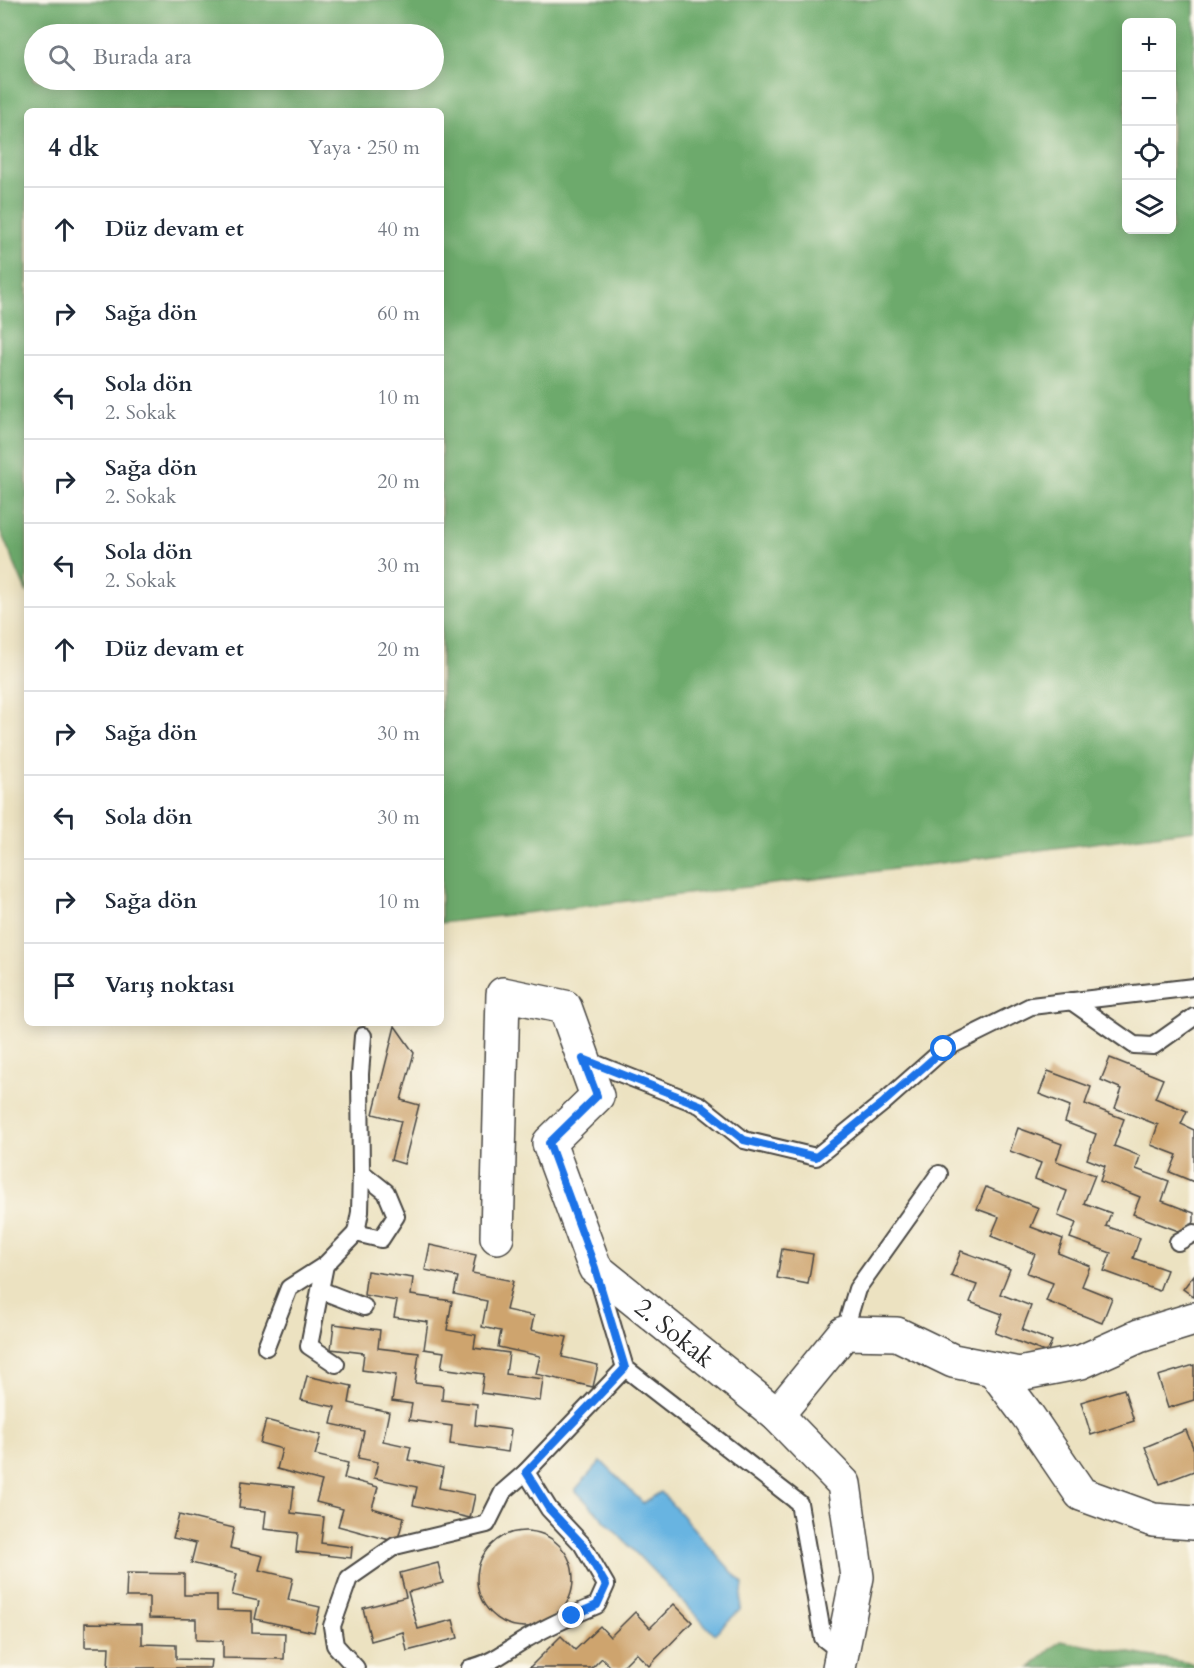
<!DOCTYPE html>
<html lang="tr">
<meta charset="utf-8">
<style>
body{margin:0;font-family:Cardo,serif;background:#f2f2f3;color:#1f2937}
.controls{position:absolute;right:18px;top:18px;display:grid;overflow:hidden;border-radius:9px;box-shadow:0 3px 15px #0003}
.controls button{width:54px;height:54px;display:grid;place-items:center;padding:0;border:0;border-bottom:2px solid #e0e1e3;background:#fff;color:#1f2937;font:30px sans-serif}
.stop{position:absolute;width:18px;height:18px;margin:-14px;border:4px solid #1a73e8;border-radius:50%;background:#fff}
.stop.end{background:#1a73e8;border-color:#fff;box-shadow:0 2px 6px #0008}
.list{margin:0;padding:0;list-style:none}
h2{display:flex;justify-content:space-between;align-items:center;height:78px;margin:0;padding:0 24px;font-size:26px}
h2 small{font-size:20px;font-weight:400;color:#747a83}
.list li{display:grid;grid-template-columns:39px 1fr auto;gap:18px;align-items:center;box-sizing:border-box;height:84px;padding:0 24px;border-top:2px solid #e0e1e3}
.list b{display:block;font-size:22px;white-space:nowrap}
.list p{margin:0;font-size:20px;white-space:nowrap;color:#747a83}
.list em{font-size:20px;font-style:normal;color:#747a83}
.icon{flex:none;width:33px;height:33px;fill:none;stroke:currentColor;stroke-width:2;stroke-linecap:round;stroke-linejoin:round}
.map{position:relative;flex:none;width:1194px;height:1668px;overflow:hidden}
.search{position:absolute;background:#fff;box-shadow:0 3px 15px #0003;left:24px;top:24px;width:420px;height:66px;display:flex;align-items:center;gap:15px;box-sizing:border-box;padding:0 21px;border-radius:33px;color:#747a83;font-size:22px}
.panel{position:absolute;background:#fff;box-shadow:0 3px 15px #0003;left:24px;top:108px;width:420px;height:918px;border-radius:9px}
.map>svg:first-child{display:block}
</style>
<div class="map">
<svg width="1194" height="1668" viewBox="0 0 1194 1668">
<rect width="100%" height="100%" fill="#fbf7ec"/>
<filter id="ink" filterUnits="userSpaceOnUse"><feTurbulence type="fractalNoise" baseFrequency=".0167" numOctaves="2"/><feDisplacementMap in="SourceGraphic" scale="12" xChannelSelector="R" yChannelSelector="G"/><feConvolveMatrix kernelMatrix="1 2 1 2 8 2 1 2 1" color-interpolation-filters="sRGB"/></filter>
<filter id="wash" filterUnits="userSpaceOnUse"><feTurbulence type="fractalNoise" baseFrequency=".008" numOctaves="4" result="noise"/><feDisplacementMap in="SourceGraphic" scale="24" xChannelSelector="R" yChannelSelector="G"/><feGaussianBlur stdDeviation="1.35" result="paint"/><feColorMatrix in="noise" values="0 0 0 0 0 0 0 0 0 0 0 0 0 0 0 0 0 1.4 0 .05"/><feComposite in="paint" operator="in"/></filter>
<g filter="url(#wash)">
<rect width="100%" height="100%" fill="#ece2c1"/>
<g fill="#6daa6c" stroke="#4c6a4c" stroke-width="1.5" fill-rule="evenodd">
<path d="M0,0h1194v830l-354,46 -399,47v-812h-414v482l-27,-63zM1126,22h46v208h-46zM34,34h400v46h-400z"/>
<polygon points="1060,1641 1194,1664 1194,1668 1030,1668"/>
</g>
<polygon fill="#67b4e1" stroke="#497086" stroke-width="1.5" points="601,1461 643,1503 661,1492 743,1584 740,1610 714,1634 575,1490"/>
<g id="blocks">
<g fill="#cea46e">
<polygon points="395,1026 414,1053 401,1100 419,1105 404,1164 391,1160 401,1121 373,1114"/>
<polygon points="1110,1058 1163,1079 1155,1098 1187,1111 1181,1124 1194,1130 1194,1182 1170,1172 1177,1155 1151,1145 1158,1125 1115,1108 1122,1089 1101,1080"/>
<polygon points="1048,1071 1091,1087 1085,1104 1124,1119 1114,1146 1140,1156 1136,1169 1169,1181 1162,1201 1194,1213 1194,1221 1189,1235 1133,1214 1140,1197 1100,1181 1105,1166 1087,1159 1096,1134 1065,1122 1070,1106 1039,1094"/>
<polygon points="1018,1128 1062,1144 1056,1161 1095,1175 1084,1203 1111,1213 1106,1226 1140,1238 1133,1258 1167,1270 1159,1291 1104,1271 1111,1253 1070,1238 1076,1223 1058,1216 1067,1191 1035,1179 1041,1163 1010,1151"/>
<polygon points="986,1187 1039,1208 1031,1227 1063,1239 1058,1253 1090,1266 1082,1286 1112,1298 1102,1323 1046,1301 1053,1283 1027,1273 1035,1254 991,1236 999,1217 977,1209"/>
<polygon points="430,1245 476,1255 472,1273 513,1281 506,1310 534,1316 531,1330 567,1337 562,1357 598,1365 593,1387 536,1374 540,1356 498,1347 501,1331 482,1327 487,1301 454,1294 458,1277 425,1270"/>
<polygon points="782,1249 813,1254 808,1284 777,1278"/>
<polygon points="961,1251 1010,1269 1000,1294 1031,1306 1022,1330 1052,1341 1047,1353 995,1333 1002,1314 970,1302 977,1285 951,1276"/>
<polygon points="367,1271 413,1278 411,1295 452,1301 447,1330 476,1335 474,1348 509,1353 506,1374 543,1379 540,1401 481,1393 484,1374 441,1368 444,1352 424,1349 428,1322 394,1317 397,1301 364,1295"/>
<polygon points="1194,1275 1194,1297 1183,1289"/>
<polygon points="334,1324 380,1330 378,1348 419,1353 415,1383 443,1386 442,1400 477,1404 475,1425 511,1430 508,1452 450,1444 452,1426 409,1420 412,1404 392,1401 396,1375 362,1370 364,1353 331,1349"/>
<polygon points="1194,1365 1194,1400 1168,1408 1158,1376"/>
<polygon points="307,1376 352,1386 349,1403 389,1412 383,1441 411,1447 408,1460 443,1468 439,1488 475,1495 470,1518 413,1505 417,1487 374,1478 378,1462 358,1458 364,1431 331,1424 335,1407 301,1400"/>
<polygon points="1124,1389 1134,1421 1091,1435 1081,1402"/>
<polygon points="266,1420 321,1435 315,1455 348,1463 344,1478 378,1487 372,1508 404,1517 397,1542 338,1526 343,1509 316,1502 322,1481 277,1469 282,1449 260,1443"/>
<polygon points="1186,1430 1194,1450 1194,1471 1160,1484 1145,1447"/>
<polygon points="242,1481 294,1487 291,1513 324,1517 321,1543 352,1547 351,1558 296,1552 298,1533 264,1529 266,1511 239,1508"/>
<polygon points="179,1515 234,1528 230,1548 263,1556 259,1570 293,1578 288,1600 320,1607 314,1632 255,1619 259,1601 232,1595 237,1574 191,1563 196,1543 173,1538"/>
<circle cx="525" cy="1579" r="48"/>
<polygon points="438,1563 443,1583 408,1592 418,1629 453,1620 458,1638 407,1651 403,1632 371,1641 363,1608 406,1597 400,1573"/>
<polygon points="127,1573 184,1574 184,1595 217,1595 217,1610 252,1611 252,1632 285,1633 284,1659 223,1658 223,1641 196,1640 196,1619 149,1618 149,1597 126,1597"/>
<polygon points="674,1604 692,1622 649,1666 636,1653 621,1668 612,1668 602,1658 592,1668 529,1668 561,1636 575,1650 600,1626 610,1637 635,1612 650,1628"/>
<polygon points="85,1623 142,1624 142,1644 176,1645 176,1659 211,1660 210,1668 108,1668 109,1647 85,1647"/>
</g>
</g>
</g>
<g filter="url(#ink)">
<use href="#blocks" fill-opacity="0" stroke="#484642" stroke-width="1.5"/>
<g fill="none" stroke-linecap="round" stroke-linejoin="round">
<defs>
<g id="service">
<polyline points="1071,1001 1134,1045 1153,1046 1194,1017"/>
<polyline points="584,1059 700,1105 744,1140 816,1157 884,1102 944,1049 1031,1006 1194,987"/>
<polyline points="356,1233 360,1212 361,1172"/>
<polyline points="1178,1242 1194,1233"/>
<polyline points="325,1265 309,1346 336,1364"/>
<polyline points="597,1274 625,1368 799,1503 823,1638 842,1653 840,1655"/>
<polyline points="320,1290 364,1307"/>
<polyline points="844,1333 857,1289 939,1174"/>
<polyline points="266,1347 289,1288 325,1265 356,1233 381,1239 396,1216 386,1192 361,1172 360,1074 363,1036"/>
<polyline points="356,1668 335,1645 332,1626 349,1578 395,1546 487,1524 503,1492 526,1472"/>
<path d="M470,1668c22,-4 38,-19 58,-30 22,-13 45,-23 69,-33l9,-20 -24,-41 -33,-35 -23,-37 99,-104"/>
</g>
<g id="minor">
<path id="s1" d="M497,1237l6,-243 62,13 32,89 -48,47 46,125 182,147 67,69 13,93 -18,91"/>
<polyline points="993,1369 1028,1416 1081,1494 1153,1520 1194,1523"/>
<polyline points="777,1415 844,1333 897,1334 953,1361 1019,1374 1081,1362 1139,1336 1194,1319"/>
</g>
</defs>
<use href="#service" stroke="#484642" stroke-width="20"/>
<use href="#minor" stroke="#484642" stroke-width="36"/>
<use href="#service" stroke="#fff" stroke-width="16"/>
<use href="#minor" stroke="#fff" stroke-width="33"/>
</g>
</g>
<g fill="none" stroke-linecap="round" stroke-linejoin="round" filter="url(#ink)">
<polyline stroke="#1a73e8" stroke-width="8" points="572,1616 597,1605 606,1585 582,1544 549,1509 526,1472 625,1368 595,1268 549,1143 597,1096 583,1059 700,1105 744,1140 816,1157 884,1102 944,1049"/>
</g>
<g text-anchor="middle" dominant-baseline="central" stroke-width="4.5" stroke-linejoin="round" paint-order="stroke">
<g font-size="26" fill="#2b2b2b" stroke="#fbf7ec">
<text stroke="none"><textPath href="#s1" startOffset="704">2. Sokak</textPath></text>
</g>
</g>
</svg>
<div class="controls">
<button>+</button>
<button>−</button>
<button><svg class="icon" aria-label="locate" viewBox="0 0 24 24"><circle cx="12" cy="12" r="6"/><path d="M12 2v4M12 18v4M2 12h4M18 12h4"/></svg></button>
<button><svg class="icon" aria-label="layers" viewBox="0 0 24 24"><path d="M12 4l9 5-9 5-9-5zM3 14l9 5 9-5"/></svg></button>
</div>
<div class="stop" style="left:944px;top:1049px"></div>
<div class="stop end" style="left:572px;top:1616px"></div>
<div class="search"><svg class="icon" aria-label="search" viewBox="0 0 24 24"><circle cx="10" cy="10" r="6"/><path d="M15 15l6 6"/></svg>Burada ara</div>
<section class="panel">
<h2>4 dk<small>Yaya · 250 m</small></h2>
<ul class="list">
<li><svg class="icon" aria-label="ahead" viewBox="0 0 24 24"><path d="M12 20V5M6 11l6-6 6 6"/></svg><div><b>Düz devam et</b></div><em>40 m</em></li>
<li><svg class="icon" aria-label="right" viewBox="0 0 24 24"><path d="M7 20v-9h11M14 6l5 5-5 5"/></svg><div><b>Sağa dön</b></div><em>60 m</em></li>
<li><svg class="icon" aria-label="left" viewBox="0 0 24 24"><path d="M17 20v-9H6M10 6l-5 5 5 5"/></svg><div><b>Sola dön</b><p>2. Sokak</p></div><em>10 m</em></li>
<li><svg class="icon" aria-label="right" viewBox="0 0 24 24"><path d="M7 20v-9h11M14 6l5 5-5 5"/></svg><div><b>Sağa dön</b><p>2. Sokak</p></div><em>20 m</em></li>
<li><svg class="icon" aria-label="left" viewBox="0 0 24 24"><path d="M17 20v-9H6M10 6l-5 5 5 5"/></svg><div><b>Sola dön</b><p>2. Sokak</p></div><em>30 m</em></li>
<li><svg class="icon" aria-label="ahead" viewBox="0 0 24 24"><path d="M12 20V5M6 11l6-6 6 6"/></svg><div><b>Düz devam et</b></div><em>20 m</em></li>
<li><svg class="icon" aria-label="right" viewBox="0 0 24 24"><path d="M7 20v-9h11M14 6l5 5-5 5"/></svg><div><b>Sağa dön</b></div><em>30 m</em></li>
<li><svg class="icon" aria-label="left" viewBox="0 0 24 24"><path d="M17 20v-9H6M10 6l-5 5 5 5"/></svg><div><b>Sola dön</b></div><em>30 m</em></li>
<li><svg class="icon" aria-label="right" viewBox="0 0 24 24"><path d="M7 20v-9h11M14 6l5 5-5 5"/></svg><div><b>Sağa dön</b></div><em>10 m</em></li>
<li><svg class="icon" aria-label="arrive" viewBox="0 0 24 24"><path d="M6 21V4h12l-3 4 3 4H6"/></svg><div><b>Varış noktası</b></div></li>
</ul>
</section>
</div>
